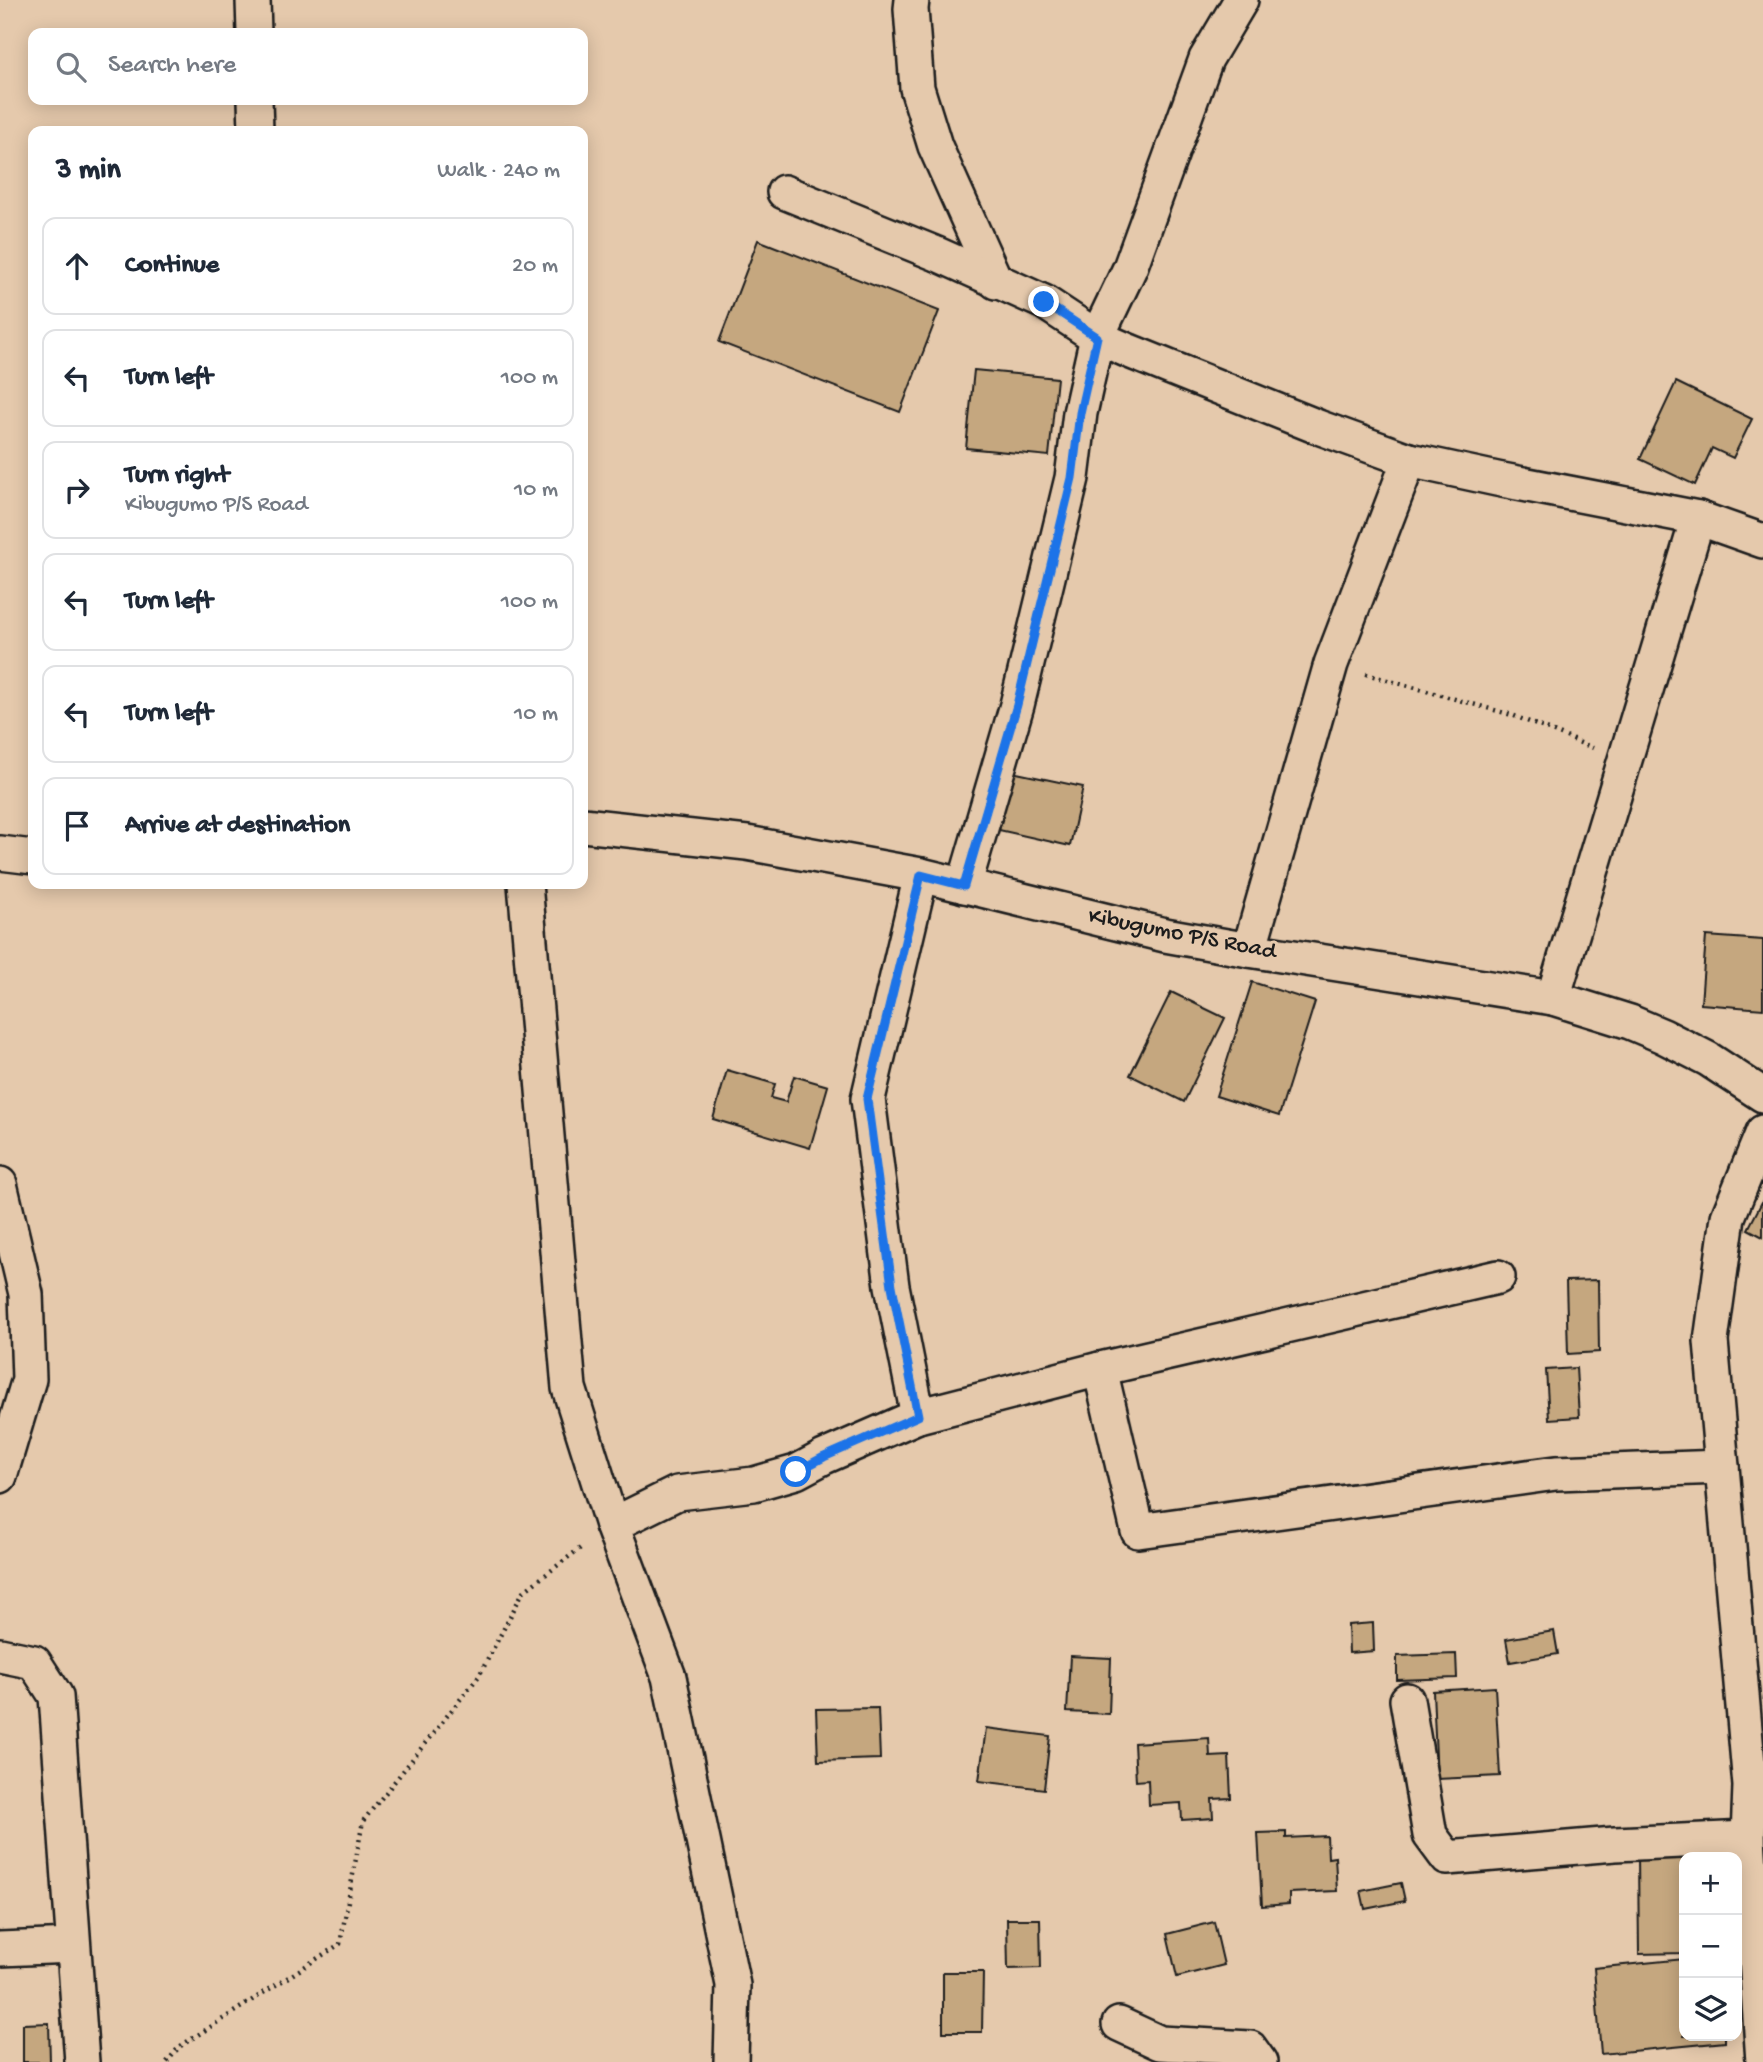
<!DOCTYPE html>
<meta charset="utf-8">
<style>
body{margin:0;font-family:"Gochi Hand",sans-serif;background:#f6f6f7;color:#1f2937}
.controls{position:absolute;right:21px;bottom:21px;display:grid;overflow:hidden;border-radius:14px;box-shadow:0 4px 18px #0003}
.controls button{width:63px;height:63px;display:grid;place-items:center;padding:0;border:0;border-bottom:2px solid #e0e1e3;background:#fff;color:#1f2937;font:35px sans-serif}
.stop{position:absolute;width:21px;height:21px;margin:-16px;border:5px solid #1a73e8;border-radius:50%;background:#fff}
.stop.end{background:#1a73e8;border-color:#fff;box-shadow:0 2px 7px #0008}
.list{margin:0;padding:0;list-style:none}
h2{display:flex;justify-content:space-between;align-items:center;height:91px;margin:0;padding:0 28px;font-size:30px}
h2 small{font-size:23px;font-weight:400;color:#747a83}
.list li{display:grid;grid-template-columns:46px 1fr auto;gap:21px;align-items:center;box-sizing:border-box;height:98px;margin:0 14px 14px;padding:0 14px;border:2px solid #e0e1e3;border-radius:14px}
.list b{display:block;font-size:26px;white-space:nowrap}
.list p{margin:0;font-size:23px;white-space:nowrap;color:#747a83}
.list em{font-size:23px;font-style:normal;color:#747a83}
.icon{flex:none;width:38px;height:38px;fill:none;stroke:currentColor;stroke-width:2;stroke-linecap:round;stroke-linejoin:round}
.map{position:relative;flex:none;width:1763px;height:2062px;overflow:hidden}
.search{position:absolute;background:#fff;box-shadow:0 4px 18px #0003;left:28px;top:28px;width:560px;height:77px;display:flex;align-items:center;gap:18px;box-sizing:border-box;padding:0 24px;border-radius:14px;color:#747a83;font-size:26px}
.panel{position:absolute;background:#fff;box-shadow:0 4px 18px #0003;left:28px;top:126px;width:560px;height:763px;border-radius:14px}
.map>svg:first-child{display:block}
</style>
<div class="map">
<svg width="1763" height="2062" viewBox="0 0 1763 2062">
<rect width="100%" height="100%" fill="#e5c9ac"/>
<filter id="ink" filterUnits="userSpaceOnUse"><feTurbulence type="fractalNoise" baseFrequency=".0143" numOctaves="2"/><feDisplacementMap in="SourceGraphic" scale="14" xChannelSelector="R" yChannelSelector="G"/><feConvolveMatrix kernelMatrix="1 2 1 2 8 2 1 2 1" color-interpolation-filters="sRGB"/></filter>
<g filter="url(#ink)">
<g fill="#c5a77f" stroke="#1c1c1c" stroke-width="2">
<polygon points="758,240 939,311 900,412 719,342"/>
<polygon points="974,370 1057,378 1049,456 966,448"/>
<polygon points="1676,382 1752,419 1733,458 1712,448 1695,485 1640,459"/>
<polygon points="1012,772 1083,787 1070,846 999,830"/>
<polygon points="1706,936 1763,940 1763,1009 1701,1004"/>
<polygon points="1252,982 1315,1002 1279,1116 1216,1096"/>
<polygon points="1171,992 1225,1018 1184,1102 1130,1075"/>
<polygon points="727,1070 775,1084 771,1098 786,1102 794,1076 828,1086 810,1148 713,1119"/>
<polygon points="1763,1200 1763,1237 1748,1229"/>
<polygon points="1598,1280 1599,1352 1568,1354 1566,1281"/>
<polygon points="1576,1368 1579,1417 1549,1419 1546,1370"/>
<polygon points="1373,1623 1374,1651 1349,1653 1348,1625"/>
<polygon points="1554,1631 1558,1654 1510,1662 1506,1639"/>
<polygon points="1456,1654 1457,1678 1397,1680 1397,1656"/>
<polygon points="1070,1656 1111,1658 1109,1714 1067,1712"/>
<polygon points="1495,1687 1500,1776 1437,1779 1433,1691"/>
<polygon points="878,1708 880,1759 818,1761 816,1709"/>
<polygon points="986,1728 1050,1736 1044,1789 979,1781"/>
<polygon points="1209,1738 1210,1757 1229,1756 1231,1798 1212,1799 1213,1818 1182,1820 1181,1803 1149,1805 1148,1780 1136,1781 1134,1743"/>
<polygon points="1286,1832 1286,1838 1327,1836 1328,1858 1335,1857 1337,1891 1289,1893 1289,1904 1262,1906 1258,1833"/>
<polygon points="1638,1854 1684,1857 1684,1953 1639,1954"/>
<polygon points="1401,1883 1405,1901 1365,1909 1361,1891"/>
<polygon points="1007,1919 1040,1919 1041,1968 1008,1969"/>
<polygon points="1214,1922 1224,1965 1177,1977 1167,1934"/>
<polygon points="1684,1959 1684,2036 1725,2036 1725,2042 1601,2054 1594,1968"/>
<polygon points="943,1972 983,1972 982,2032 943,2032"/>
<polygon points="49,2023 50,2062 23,2062 23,2024"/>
</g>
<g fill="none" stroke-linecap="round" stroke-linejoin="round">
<defs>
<g id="street">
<polyline points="253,0 254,33"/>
<polyline points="912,0 911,9 917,88 935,146 996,282"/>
<polyline points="255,100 256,131"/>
<polyline points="784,192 937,254 1044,302 1097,337 1129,351 1318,427 1409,460 1497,479 1698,518 1763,541"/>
<polyline points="583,825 747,843 921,875 1165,935 1249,950 1553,998 1630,1022 1663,1036 1708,1059 1763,1095"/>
<polyline points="0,853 33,857"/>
<polyline points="525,884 569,1388 612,1525 669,1677 733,1985 731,2062"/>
<polyline points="964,886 1017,705 1072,478 1080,413 1097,337 1130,268 1206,59 1241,0"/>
<polyline points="1249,950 1331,664 1409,460"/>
<polyline points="1553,998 1698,518"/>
<polyline points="0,1184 26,1294 29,1379 0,1476"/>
<polyline points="1100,1369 1138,1531 1556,1473 1722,1467"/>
<polyline points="918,1416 892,1286 868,1099 921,875"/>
<polyline points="612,1525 677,1493 754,1484 796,1472 824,1457 918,1416 1100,1369 1498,1277"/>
<polyline points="0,1655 34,1662 56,1696 82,2062"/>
<polyline points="1407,1700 1430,1835 1447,1858 1615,1844 1748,1838"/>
<polyline points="0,1949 73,1946"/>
<polyline points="1119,2024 1160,2043 1250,2048 1260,2062"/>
<polyline points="1763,2062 1748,1838 1750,1786 1711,1341 1728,1217 1763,1132"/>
</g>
</defs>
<use href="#street" stroke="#1c1c1c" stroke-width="38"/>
<g stroke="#1c1c1c" stroke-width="4.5" stroke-dasharray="2 5" stroke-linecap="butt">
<polyline points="1366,674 1512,715 1593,748"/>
<polyline points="167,2062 179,2047 340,1944 363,1821 479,1676 523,1592 583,1546"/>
</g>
<use href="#street" stroke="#e5c9ac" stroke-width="33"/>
</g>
</g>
<g fill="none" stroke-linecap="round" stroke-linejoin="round" filter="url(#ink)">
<polyline stroke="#1a73e8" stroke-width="9" points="796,1472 824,1457 918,1416 892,1286 867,1099 921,875 964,886 1017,705 1072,478 1080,413 1097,337 1044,302"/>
</g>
<g text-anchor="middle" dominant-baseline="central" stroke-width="6" stroke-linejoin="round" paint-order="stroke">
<g font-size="24" fill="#1c1c1c" stroke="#e5c9ac">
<text transform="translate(1182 935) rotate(11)">Kibugumo P/S Road</text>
</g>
</g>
</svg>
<div class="controls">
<button>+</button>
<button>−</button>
<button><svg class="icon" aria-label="layers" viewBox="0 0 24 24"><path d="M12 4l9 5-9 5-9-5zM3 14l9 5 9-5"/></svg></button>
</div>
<div class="stop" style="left:796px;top:1472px"></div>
<div class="stop end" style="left:1044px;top:302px"></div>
<div class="search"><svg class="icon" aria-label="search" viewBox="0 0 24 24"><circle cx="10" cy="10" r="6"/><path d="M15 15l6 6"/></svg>Search here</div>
<section class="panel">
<h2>3 min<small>Walk · 240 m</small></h2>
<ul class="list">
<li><svg class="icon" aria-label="ahead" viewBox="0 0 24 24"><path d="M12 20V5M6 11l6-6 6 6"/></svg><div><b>Continue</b></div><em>20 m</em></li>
<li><svg class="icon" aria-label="left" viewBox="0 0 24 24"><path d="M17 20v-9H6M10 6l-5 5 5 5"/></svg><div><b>Turn left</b></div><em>100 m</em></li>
<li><svg class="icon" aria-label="right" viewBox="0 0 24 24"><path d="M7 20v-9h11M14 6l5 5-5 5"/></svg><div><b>Turn right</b><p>Kibugumo P/S Road</p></div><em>10 m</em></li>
<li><svg class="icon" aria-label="left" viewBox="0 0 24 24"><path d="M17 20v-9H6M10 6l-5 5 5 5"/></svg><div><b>Turn left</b></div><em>100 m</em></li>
<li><svg class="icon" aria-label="left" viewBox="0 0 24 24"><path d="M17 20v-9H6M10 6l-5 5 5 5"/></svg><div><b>Turn left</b></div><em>10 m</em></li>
<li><svg class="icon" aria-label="arrive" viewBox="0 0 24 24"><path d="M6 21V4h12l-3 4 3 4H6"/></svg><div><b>Arrive at destination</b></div></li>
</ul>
</section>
</div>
